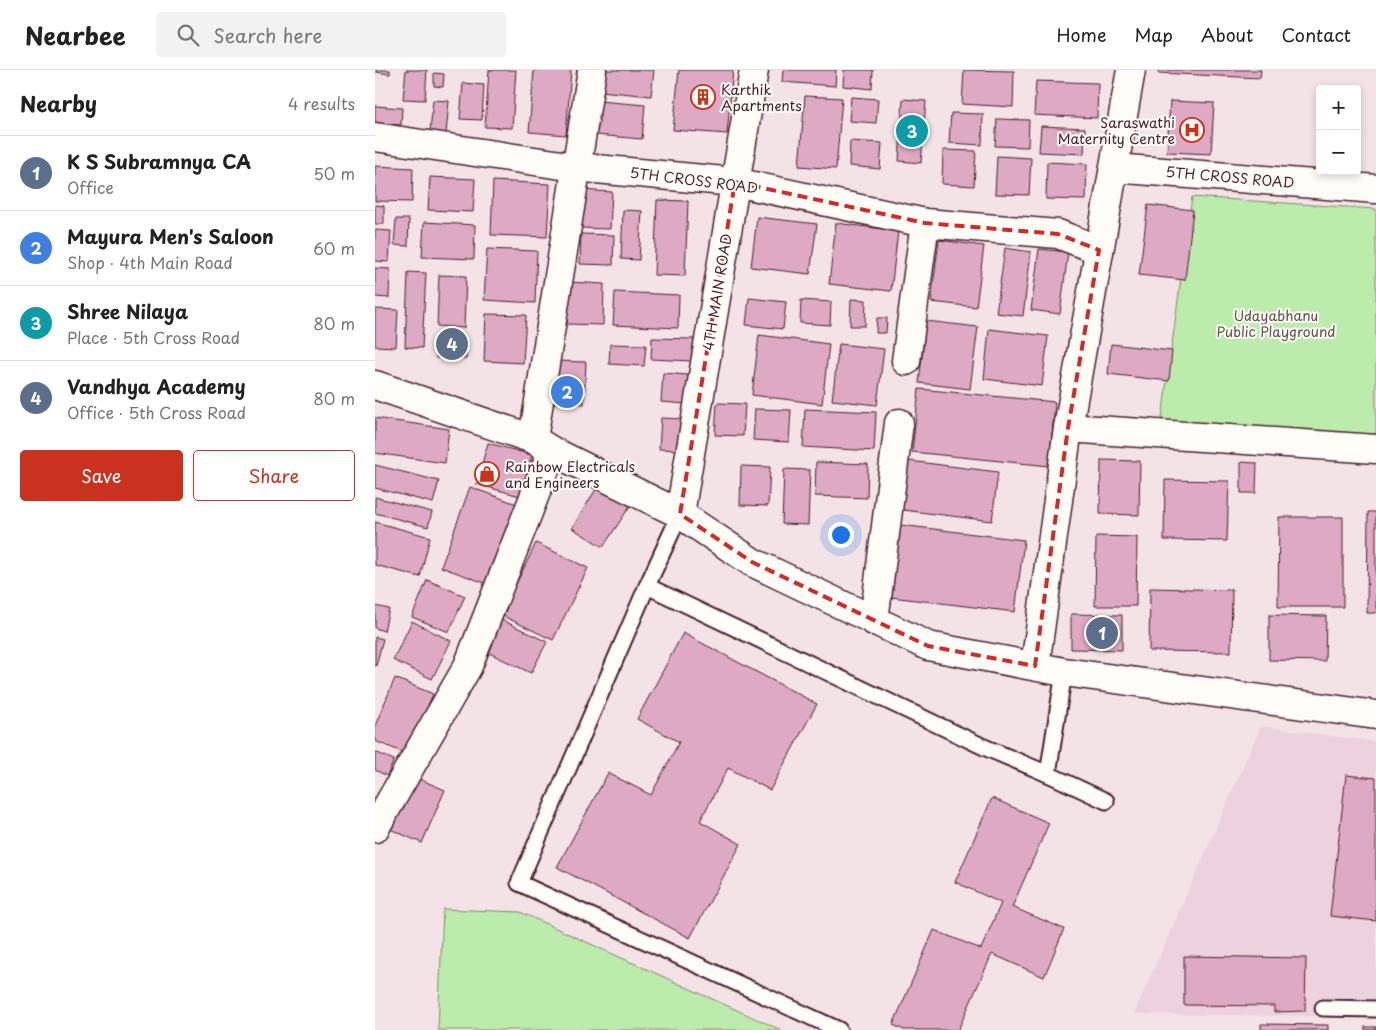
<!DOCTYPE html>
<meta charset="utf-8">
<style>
body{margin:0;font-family:"Playpen Sans",sans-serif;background:#f2f2f2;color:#222}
.controls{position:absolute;right:15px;top:15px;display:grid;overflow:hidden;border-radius:5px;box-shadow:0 2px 8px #0003}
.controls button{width:45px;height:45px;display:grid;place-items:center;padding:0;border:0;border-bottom:1px solid #e0e0e0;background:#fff;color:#222;font:25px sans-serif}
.you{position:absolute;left:465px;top:464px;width:18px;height:18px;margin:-12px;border:4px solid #fff;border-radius:50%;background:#1a73e8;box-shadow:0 0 0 8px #1a73e833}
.badge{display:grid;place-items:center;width:32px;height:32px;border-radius:50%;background:#c8321e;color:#fff;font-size:16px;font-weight:700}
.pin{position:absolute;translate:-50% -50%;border:2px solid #fff;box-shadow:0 1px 5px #0006}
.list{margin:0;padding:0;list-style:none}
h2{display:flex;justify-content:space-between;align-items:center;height:65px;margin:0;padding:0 20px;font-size:21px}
h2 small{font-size:16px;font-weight:400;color:#767676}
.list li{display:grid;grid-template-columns:32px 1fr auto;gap:15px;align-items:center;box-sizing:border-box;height:75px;padding:0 20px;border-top:1px solid #e0e0e0}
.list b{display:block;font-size:19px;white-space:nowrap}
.list p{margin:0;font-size:16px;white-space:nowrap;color:#767676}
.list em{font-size:16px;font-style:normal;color:#767676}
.actions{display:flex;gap:10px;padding:15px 20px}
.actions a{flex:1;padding:11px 0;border:1px solid #c8321e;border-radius:5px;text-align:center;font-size:18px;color:#c8321e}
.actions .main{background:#c8321e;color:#fff}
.icon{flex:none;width:28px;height:28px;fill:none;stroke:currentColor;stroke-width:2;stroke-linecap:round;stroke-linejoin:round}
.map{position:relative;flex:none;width:1001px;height:960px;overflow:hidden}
header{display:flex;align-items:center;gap:30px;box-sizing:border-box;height:70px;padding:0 25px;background:#fff;border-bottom:1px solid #e0e0e0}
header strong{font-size:24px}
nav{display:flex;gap:28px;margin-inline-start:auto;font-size:18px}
.search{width:350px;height:45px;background:#f2f2f2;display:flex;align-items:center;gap:12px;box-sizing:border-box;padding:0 18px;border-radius:5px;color:#767676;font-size:19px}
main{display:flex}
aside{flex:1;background:#fff}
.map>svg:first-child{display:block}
</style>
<header>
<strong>Nearbee</strong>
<div class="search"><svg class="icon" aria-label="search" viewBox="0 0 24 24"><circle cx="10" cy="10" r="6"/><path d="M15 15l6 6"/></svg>Search here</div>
<nav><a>Home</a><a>Map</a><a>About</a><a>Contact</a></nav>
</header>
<main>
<aside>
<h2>Nearby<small>4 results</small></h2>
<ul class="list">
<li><span class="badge" style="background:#5c6f8a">1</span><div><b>K S Subramnya CA</b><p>Office</p></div><em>50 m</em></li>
<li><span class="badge" style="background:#3f7fe0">2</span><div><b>Mayura Men's Saloon</b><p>Shop · 4th Main Road</p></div><em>60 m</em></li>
<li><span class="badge" style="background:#0f9aa8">3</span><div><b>Shree Nilaya</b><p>Place · 5th Cross Road</p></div><em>80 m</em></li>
<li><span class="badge" style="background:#5c6f8a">4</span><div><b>Vandhya Academy</b><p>Office · 5th Cross Road</p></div><em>80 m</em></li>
</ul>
<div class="actions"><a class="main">Save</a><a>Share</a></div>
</aside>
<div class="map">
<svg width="1001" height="960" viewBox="0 0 1001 960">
<rect width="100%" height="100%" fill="#f3e3e7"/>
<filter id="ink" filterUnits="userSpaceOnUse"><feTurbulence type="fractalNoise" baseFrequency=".02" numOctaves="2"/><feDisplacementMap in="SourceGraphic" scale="10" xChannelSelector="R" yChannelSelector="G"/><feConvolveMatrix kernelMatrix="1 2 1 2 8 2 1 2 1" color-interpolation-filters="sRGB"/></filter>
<g filter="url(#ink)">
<polygon fill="#ecd2dc" points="886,656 1001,672 1001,947 759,944"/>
<g fill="#bcecab" stroke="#83866b">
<polygon points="817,127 1001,139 1001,364 786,355"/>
<polygon points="68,839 145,842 406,960 63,960"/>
</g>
<g fill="#dda9c3" stroke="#4a1f2b">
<polygon points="1,0 15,0 15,4 1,2"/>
<polygon points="31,0 52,0 50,30 28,29"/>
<polygon points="114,0 141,0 137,58 110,57"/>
<polygon points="159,0 196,0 191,65 154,62"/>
<polygon points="227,0 279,0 276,26 225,21"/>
<polygon points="304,0 358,0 352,64 298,60"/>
<polygon points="408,0 461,0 460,16 407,12"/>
<polygon points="469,0 498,0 497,19 468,16"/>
<polygon points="589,0 639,1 638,37 587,34"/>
<polygon points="783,0 886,0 885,8 783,3"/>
<polygon points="59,3 69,4 68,17 59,16"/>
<polygon points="661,11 723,13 722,48 659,45"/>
<polygon points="88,13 109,15 107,50 85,49"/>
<polygon points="430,26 467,28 461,99 424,96"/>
<polygon points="476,27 503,29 501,53 474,51"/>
<polygon points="528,29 551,31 546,93 524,91"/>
<polygon points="58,30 74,31 71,64 55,62"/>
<polygon points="224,31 270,35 267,69 221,65"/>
<polygon points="795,31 839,33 836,84 792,82"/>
<polygon points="0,36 27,38 26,55 0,53"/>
<polygon points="576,43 608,44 607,75 574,73"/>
<polygon points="622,49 654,50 653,77 620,76"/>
<polygon points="666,56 710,58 709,84 664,82"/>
<polygon points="475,71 507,73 505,99 474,96"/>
<polygon points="568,80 601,81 599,116 567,114"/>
<polygon points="622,86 656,88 654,125 620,124"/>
<polygon points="672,92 712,94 711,130 671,129"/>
<polygon points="0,96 38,98 37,132 0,131"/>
<polygon points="55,107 100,109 98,142 53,140"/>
<polygon points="118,111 175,114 172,167 116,165"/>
<polygon points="206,120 237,122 235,159 204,158"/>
<polygon points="282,130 313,131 310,206 279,205"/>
<polygon points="0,135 9,136 9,154 0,154"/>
<polygon points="773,135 818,140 810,210 764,205"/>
<polygon points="248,140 267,141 264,190 246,189"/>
<polygon points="382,147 442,154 435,204 376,197"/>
<polygon points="21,149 34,149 33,176 19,175"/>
<polygon points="49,152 100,155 99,189 47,187"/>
<polygon points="461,153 523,161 516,221 454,214"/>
<polygon points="0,160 16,161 14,192 0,191"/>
<polygon points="206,164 239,165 238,195 205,194"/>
<polygon points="564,170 609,176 601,237 556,232"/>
<polygon points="630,178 656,182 648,246 621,243"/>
<polygon points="112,179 162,181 160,233 109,230"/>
<polygon points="664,179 693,182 685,244 656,240"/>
<polygon points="0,198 15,199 14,228 0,227"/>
<polygon points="33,202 51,203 47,278 30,277"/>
<polygon points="64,205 91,206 89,258 62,256"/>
<polygon points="194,212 229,214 228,255 192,254"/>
<polygon points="240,222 304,225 303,258 238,255"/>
<polygon points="374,228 411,232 408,259 371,255"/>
<polygon points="476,229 491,230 490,256 475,256"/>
<polygon points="426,230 456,232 455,255 425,253"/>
<polygon points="0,239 23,240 21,277 0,276"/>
<polygon points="111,244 151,245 148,293 109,291"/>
<polygon points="502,248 512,248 511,263 501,263"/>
<polygon points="551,251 603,257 595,319 544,313"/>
<polygon points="614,259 673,266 667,316 609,309"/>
<polygon points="384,265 454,274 447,334 377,325"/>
<polygon points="277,268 319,269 317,291 276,289"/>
<polygon points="62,270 92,271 91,289 61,288"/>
<polygon points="235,274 271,275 269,296 234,294"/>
<polygon points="464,274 509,279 502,335 457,330"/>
<polygon points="736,274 797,281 794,311 733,304"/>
<polygon points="181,291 211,292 209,334 179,333"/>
<polygon points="288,303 313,305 312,334 286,332"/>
<polygon points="544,319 680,332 674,396 537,382"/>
<polygon points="342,333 370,334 368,366 340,365"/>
<polygon points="380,339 416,340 414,372 378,370"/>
<polygon points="430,339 501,342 499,381 428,377"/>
<polygon points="0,348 74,359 70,393 0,383"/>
<polygon points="286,348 308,349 307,380 284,379"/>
<polygon points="113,373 157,385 145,426 101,414"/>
<polygon points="526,390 623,402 617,451 520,439"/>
<polygon points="726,390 765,391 764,445 725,444"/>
<polygon points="441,392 493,394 492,428 440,426"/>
<polygon points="866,392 882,393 881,423 866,423"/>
<polygon points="0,395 64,411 58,433 0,418"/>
<polygon points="366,396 395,397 393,436 365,435"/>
<polygon points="409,399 435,400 433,455 407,454"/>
<polygon points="790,410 854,411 852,471 789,470"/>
<polygon points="223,416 255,436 228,477 197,458"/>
<polygon points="95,417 150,437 121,517 66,497"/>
<polygon points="0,427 57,442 53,457 0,443"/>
<polygon points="993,442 1001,442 1001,543 992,543"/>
<polygon points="904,447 968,447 968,537 903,537"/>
<polygon points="0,452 55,467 45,507 0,495"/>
<polygon points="517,454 649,470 640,542 508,526"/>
<polygon points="721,466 762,467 761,536 720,536"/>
<polygon points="161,473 213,498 178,570 126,545"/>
<polygon points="52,510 90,526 74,562 37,547"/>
<polygon points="775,518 857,520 856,582 774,581"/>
<polygon points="0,536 14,539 9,561 0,558"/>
<polygon points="696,544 747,545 747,580 696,579"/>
<polygon points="894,545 951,546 950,591 894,590"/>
<polygon points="125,549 172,572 156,603 110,581"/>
<polygon points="37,551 76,571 57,609 18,590"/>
<polygon points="308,563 442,634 395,720 353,698 325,751 366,774 315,868 182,797 233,703 276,725 304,672 262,649"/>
<polygon points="0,567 8,569 1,596 0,596"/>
<polygon points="20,608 58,624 32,684 0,671 0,656"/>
<polygon points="0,682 19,690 12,706 0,700"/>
<polygon points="971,705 1001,708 1001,851 955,846"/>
<polygon points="37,706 70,720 47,773 15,759"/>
<polygon points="617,728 674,753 637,837 689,859 669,907 617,884 583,960 529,960 518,955 559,860 606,879 626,833 580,812"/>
<polygon points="809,886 931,888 930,941 899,942 899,936 809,935"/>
<polygon points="886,954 953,955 953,960 886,960"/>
<rect x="990" y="957" width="11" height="3"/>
</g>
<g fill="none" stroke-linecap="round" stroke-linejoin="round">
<defs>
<g id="service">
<polyline points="305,444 272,516 144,813 464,960"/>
<polyline points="272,516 609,677 673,704"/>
<polyline points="689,602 673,704 731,731"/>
<polyline points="948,938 1001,939"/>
</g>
<g id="minor">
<polyline points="0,67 200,97 360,112 550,153 683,164 724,180"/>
<polyline points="739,98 1001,119"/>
<polyline points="531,291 550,153"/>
<polyline points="693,358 1001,379"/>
<polyline points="158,369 217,0"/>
<polyline points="305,444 379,0"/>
<polyline points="499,551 524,353"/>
<polyline points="660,596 693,358 756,0"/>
<polyline points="0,758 93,596 177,381"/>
</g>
<polyline id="tertiary" points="0,315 158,369 177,381 305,444 377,492 553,576 689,602 1001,645"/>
</defs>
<use href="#service" stroke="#4a1f2b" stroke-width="19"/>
<use href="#minor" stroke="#4a1f2b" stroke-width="31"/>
<use href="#tertiary" stroke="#4a1f2b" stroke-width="31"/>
<use href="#service" stroke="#fdfcf7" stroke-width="15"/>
<use href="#minor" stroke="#fdfcf7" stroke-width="28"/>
<use href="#tertiary" stroke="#fdfcf7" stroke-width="28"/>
</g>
</g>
<path fill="none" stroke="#d62828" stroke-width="4" stroke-dasharray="10 6" stroke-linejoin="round" d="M360,112l190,41 133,11 41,16 -31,178 -33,238 -107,-20 -176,-84 -72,-48z"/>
<defs>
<symbol id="building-ring" viewBox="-11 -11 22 22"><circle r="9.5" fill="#fdfcf7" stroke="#c8321e" stroke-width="1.5"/><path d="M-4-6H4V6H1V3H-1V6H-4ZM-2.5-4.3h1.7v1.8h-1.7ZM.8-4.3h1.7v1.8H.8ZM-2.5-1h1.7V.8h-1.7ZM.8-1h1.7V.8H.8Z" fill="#c8321e"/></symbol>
<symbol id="hospital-ring" viewBox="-11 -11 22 22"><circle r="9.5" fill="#fdfcf7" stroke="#c8321e" stroke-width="1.5"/><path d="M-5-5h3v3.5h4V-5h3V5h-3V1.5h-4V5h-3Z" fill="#c8321e"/></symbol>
<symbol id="shop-ring" viewBox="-11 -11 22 22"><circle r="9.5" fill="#fdfcf7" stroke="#c8321e" stroke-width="1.5"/><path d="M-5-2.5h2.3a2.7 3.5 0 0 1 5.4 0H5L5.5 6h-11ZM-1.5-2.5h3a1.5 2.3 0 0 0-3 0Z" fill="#c8321e"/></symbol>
</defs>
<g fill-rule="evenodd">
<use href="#building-ring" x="314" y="13" width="28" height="28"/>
<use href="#hospital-ring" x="803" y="46" width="28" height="28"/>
<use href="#shop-ring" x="98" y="390" width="28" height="28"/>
</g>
<g text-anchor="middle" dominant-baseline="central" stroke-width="4" stroke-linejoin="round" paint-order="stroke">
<g font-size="14" fill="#4a1f2b" stroke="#fdfcf7" text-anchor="start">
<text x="346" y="19">Karthik<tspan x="346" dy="16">Apartments</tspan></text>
<text x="800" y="52" text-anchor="end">Saraswathi<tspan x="800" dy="16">Maternity Centre</tspan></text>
<text x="130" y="396">Rainbow Electricals<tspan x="130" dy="16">and Engineers</tspan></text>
</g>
<g font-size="14" fill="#4a1f2b" stroke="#fdfcf7">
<text transform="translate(855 107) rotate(5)">5TH CROSS ROAD</text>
<text transform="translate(319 110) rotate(7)">5TH CROSS ROAD</text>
<text transform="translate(342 222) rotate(-81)">4TH MAIN ROAD</text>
</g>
<g font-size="14" fill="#66524b" stroke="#fdfcf7">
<text x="901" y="245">Udayabhanu<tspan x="901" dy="16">Public Playground</tspan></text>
</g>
</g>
</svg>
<div class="controls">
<button>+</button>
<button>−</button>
</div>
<div class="you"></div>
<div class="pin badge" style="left:727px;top:563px;background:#5c6f8a">1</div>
<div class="pin badge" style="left:192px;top:322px;background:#3f7fe0">2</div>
<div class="pin badge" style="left:537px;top:61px;background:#0f9aa8">3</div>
<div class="pin badge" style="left:77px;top:274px;background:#5c6f8a">4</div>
</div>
</main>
